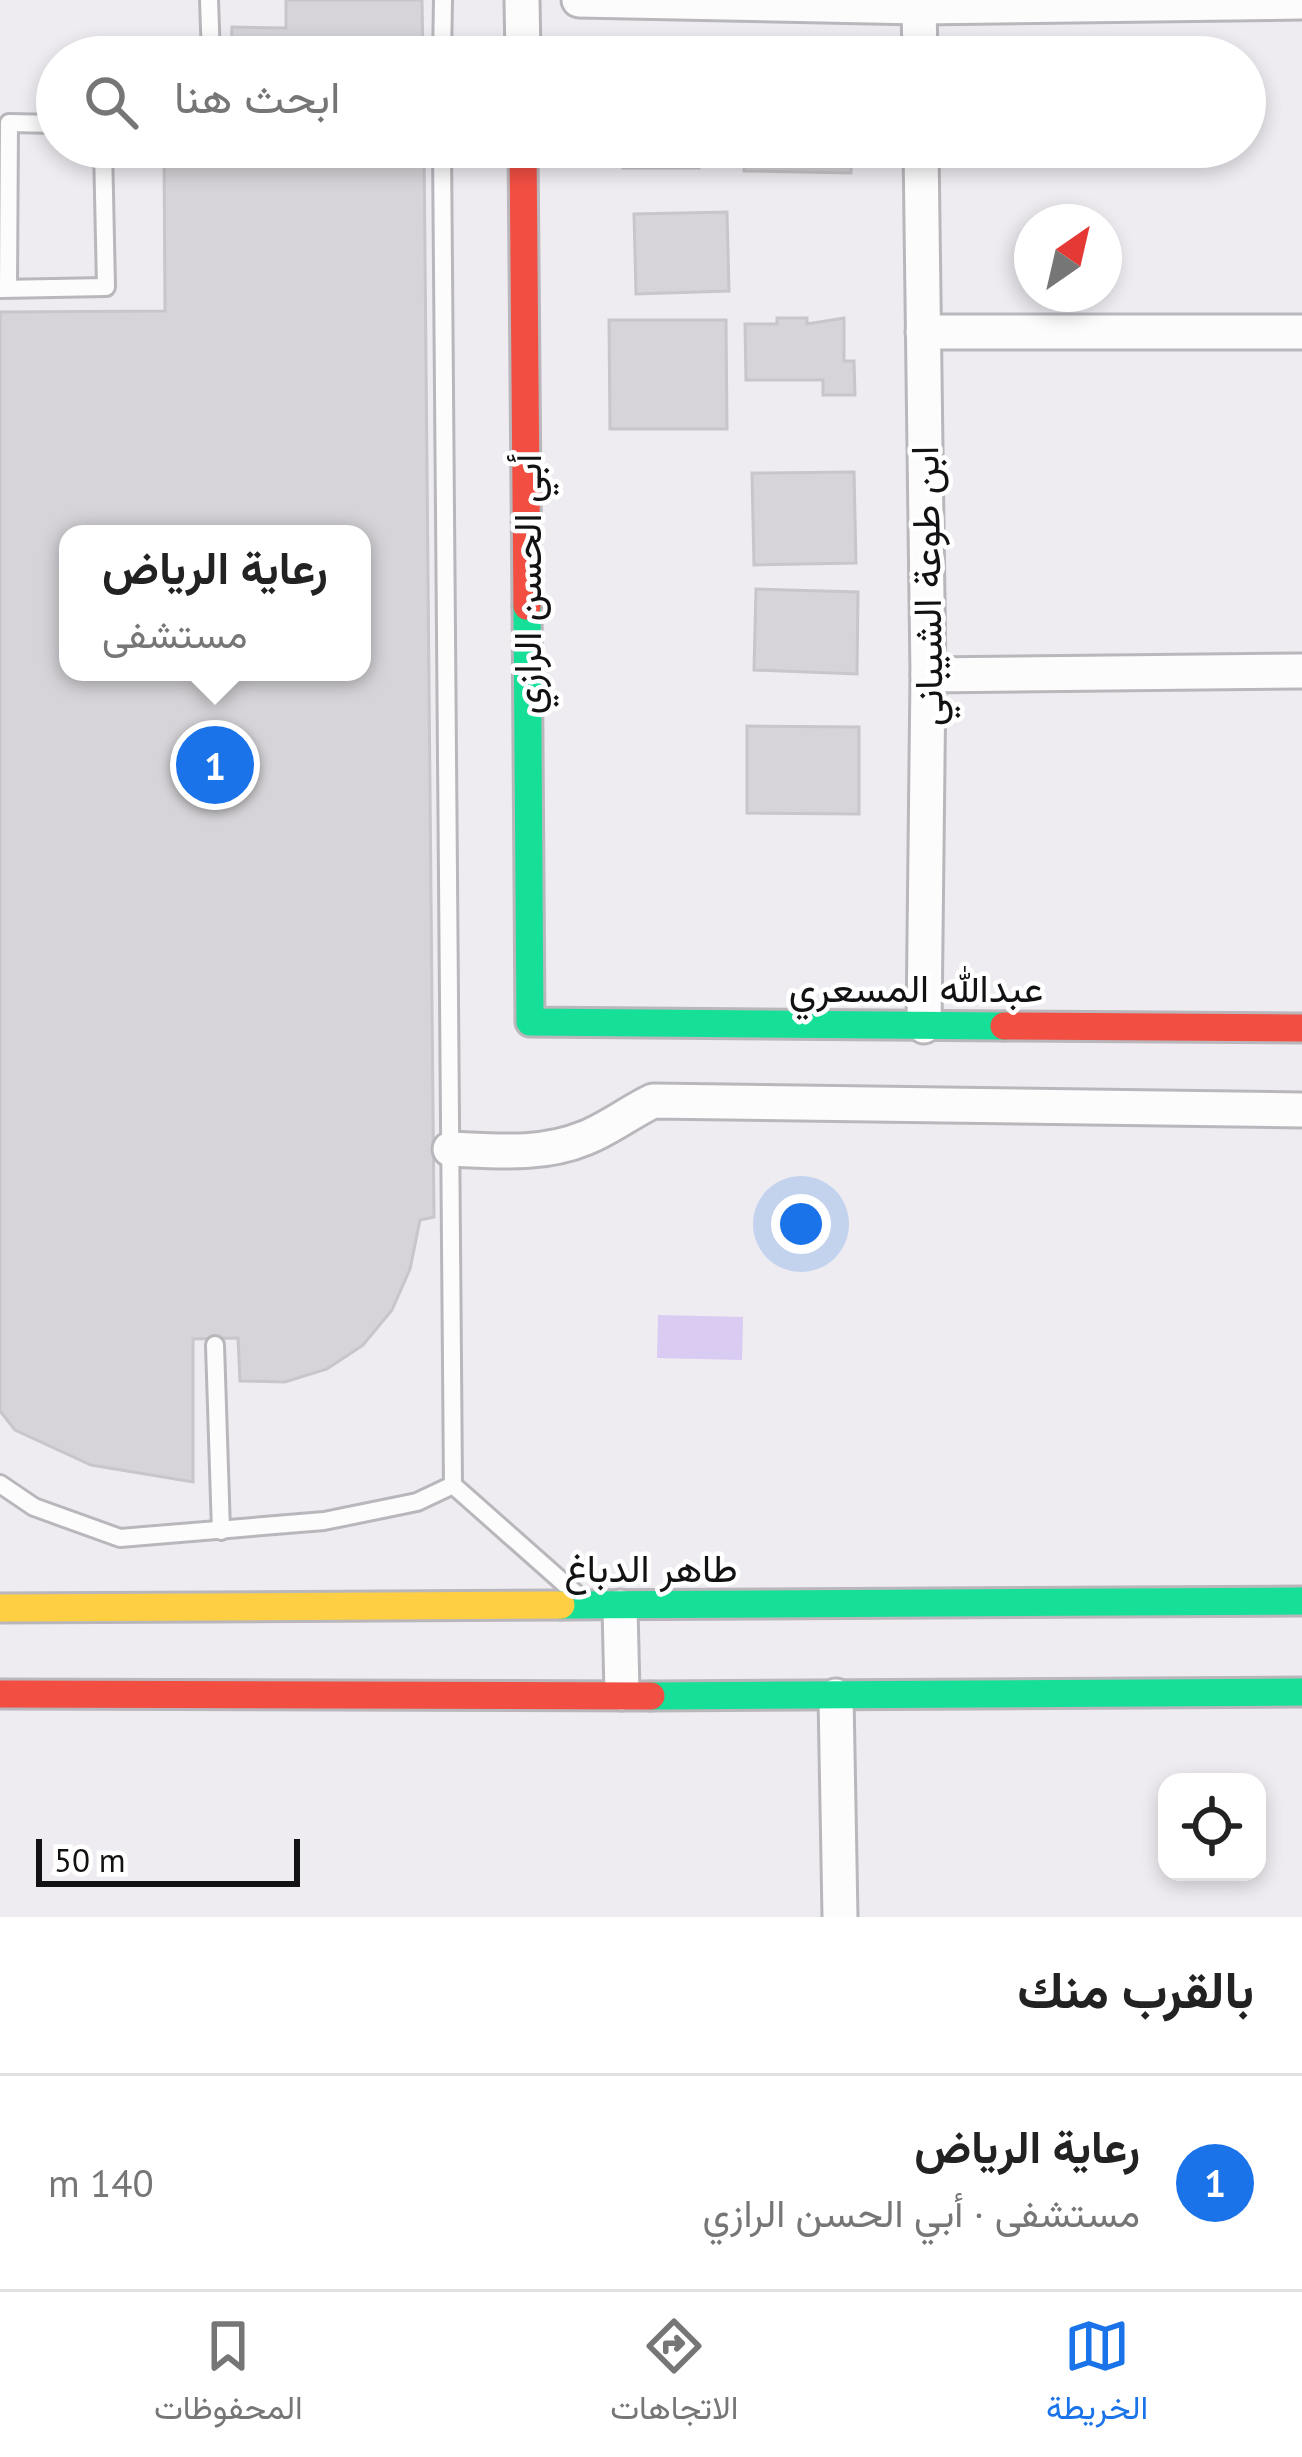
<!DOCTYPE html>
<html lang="ar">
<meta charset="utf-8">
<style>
body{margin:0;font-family:"PT Sans",Vazirmatn,sans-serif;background:#f2f2f2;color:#222;direction:rtl}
.controls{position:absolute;right:36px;bottom:36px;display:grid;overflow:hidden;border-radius:24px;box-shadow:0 6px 18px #0003}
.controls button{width:108px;height:108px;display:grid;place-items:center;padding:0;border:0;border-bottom:3px solid #e0e0e0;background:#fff;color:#222;font:60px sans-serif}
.compass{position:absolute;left:1014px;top:204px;width:108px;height:108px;border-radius:50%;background:#fff;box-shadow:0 6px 18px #0003;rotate:34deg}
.scale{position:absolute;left:36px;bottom:30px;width:264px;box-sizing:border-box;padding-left:12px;border:6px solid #121114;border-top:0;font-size:33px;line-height:42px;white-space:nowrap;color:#121114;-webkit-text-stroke:9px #fff;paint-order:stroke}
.you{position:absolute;left:801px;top:1224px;width:42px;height:42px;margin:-30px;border:9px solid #fff;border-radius:50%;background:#1a73e8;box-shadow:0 0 0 18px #1a73e833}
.badge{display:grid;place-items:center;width:78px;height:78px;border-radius:50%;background:#1a73e8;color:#fff;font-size:39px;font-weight:700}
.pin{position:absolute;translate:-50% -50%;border:6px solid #fff;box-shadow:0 3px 12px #0006}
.popup{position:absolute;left:59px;top:525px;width:312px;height:156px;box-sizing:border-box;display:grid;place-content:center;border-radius:24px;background:#fff;filter:drop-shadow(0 3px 9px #0005);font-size:39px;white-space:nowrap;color:#767676}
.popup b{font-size:45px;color:#222}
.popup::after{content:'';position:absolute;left:50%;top:100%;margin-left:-24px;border:24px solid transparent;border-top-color:#fff}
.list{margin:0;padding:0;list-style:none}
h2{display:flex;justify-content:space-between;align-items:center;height:156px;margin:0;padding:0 48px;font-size:51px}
h2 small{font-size:39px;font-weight:400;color:#767676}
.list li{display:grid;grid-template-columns:78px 1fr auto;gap:36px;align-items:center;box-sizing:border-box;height:216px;padding:0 48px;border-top:3px solid #e0e0e0}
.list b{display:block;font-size:45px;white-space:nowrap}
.list p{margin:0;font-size:39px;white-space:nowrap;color:#767676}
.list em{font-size:39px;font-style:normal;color:#767676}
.icon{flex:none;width:66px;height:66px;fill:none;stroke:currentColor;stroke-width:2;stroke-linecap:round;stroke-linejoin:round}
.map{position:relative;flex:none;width:1302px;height:1917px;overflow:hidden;direction:ltr}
.search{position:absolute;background:#fff;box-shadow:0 6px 18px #0003;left:36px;right:36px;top:36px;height:132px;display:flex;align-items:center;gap:30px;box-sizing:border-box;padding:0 42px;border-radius:66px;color:#767676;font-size:45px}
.sheet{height:372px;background:#fff}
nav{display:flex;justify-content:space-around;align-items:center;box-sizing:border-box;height:168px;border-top:3px solid #e0e0e0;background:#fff;font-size:33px;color:#767676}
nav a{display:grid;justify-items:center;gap:6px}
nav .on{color:#1a73e8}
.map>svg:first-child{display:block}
</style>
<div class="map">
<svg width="1302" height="1917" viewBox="0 0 1302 1917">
<rect width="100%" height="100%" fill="#eeecf1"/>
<polygon fill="#d9cbf2" points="658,1315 743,1317 742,1360 657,1358"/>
<g fill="#d6d4d8" stroke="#c8c6ca" stroke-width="3" fill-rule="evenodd">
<polygon points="286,0 422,0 423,57 231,57 232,27 286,28"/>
<path d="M164,147h260l10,1070 -14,3 -10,49 -18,41 -29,35 -36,24 -42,13 -45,-1 -2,-43 -45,1v143l-102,-17 -76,-35 -15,-19v-1099l165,-1zM68,534h294v138h-294z"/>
<rect x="623" y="147" width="76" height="21"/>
<polygon points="745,147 851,147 851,173 744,171"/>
<polygon points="727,212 729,291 636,294 634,214"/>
<polygon points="777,318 807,318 807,324 844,318 844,361 854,361 855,395 823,395 823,380 746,380 745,324 777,324"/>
<polygon points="609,320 726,320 727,429 610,429"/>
<polygon points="854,472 856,563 754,565 752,473"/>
<polygon points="756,589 858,592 857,674 754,670"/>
<polygon points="747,726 859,727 859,814 747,813"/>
</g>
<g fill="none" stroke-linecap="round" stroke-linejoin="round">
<defs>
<g id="lane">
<polyline points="209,0 211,57"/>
<polyline points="442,57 443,0"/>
<polyline points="442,147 453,1485"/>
<polyline points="8,288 9,123 57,124"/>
<polyline points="0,289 106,287 103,147"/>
<polyline points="215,1345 221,1531"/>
<polyline points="0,1484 34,1507 120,1538 324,1521 417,1502 453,1485 575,1593"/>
</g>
<g id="street">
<polyline points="522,0 523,57"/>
<polyline points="579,0 919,7 1302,2"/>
<polyline points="919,7 920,57"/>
<polyline points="921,147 928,675 924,1026"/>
<polyline points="923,332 1302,332"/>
<polyline points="928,675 1302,671"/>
<path d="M450,1149c45,2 92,7 135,-11 23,-9 45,-26 68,-37l649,9"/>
<polyline points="620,1607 622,1693"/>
<polyline points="836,1696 840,1917"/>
</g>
<g id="fast">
<polyline points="527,606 530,1022 1004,1026"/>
<polyline points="561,1605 1302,1601"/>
<polyline points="651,1696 1302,1692"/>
</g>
<polyline id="slow" points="0,1608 561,1605"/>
<g id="jam">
<polyline points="523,147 527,606"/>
<polyline points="1004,1026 1302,1028"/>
<polyline points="0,1694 651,1696"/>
</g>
</defs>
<use href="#lane" stroke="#b9b7bc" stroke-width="22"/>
<use href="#street" stroke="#b9b7bc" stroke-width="39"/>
<use href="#fast" stroke="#b9b7bc" stroke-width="33"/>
<use href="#slow" stroke="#b9b7bc" stroke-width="33"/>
<use href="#jam" stroke="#b9b7bc" stroke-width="33"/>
<use href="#lane" stroke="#fcfcfd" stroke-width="16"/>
<use href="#street" stroke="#fcfcfd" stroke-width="33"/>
<use href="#fast" stroke="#16e098" stroke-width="27"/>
<use href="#slow" stroke="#ffcf43" stroke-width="27"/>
<use href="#jam" stroke="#f24e42" stroke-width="27"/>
</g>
<g text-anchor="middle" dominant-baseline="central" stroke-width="9" stroke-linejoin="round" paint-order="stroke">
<g font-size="39" fill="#121114" stroke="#fff">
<text transform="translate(526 584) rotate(-90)">أبي الحسن الرازي</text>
<text transform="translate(926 586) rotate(-91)">ابن طوعة الشيباني</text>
<text x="916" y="987">عبدالله المسعري</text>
<text x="651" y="1567">طاهر الدباغ</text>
</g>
</g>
</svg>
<div class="controls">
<button><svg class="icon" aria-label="locate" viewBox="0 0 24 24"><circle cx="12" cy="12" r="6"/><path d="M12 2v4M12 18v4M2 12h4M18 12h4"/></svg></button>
</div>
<svg class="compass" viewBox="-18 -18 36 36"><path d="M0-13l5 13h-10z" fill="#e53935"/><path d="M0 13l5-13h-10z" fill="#767676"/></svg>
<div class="scale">50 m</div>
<div class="you"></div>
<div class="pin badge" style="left:215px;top:765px">1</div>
<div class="popup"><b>رعاية الرياض</b>مستشفى</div>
<div class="search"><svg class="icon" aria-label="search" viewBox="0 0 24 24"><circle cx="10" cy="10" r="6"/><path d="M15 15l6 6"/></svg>ابحث هنا</div>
</div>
<section class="sheet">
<h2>بالقرب منك<small></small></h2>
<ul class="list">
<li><span class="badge">1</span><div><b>رعاية الرياض</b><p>مستشفى · أبي الحسن الرازي</p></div><em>140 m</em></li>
</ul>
</section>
<nav>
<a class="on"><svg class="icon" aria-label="map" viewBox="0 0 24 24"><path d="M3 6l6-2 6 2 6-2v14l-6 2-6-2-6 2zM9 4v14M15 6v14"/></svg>الخريطة</a>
<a><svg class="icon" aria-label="directions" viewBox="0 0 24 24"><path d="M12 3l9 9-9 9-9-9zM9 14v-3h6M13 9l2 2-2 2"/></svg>الاتجاهات</a>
<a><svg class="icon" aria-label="saved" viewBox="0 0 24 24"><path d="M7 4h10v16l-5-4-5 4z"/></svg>المحفوظات</a>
</nav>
